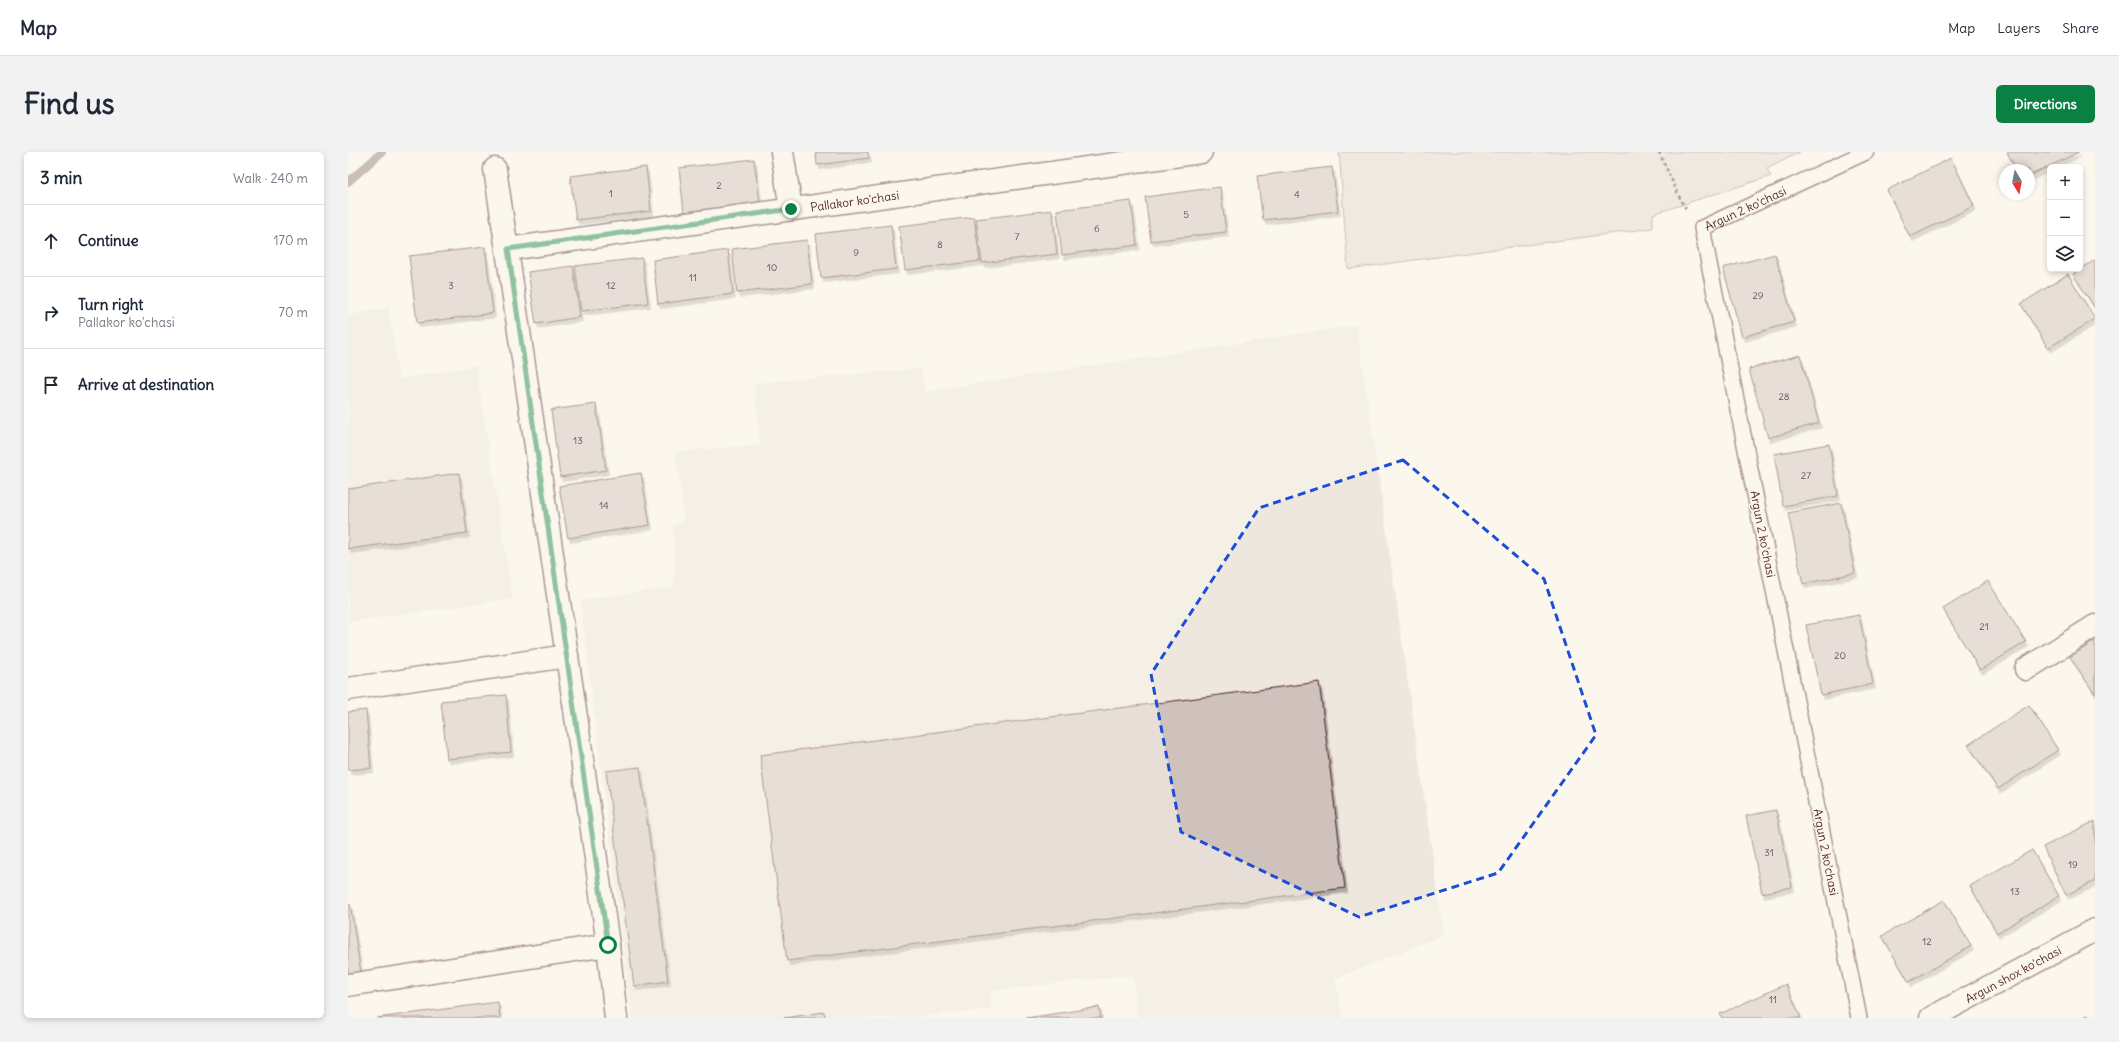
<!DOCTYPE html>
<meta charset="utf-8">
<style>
body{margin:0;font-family:Delius,sans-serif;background:#f2f2f3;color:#1f2937}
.controls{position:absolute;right:12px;top:12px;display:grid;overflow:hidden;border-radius:6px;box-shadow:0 2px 6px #0003}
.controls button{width:36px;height:36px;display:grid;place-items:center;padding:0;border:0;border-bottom:1px solid #e0e1e3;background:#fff;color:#1f2937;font:20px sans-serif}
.compass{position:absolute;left:1651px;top:12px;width:36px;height:36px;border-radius:50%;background:#fff;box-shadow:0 2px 6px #0003;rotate:170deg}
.stop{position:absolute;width:12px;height:12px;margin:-9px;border:3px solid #0b8043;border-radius:50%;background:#fff}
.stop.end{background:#0b8043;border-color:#fff;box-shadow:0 1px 4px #0008}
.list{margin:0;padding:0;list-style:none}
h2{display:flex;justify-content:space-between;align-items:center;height:52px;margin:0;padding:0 16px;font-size:17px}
h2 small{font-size:13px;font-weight:400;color:#747a83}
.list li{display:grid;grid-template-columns:26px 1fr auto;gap:12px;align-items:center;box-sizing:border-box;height:72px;padding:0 16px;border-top:1px solid #e0e1e3}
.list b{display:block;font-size:15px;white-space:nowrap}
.list p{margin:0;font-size:13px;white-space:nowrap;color:#747a83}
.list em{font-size:13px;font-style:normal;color:#747a83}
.icon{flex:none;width:22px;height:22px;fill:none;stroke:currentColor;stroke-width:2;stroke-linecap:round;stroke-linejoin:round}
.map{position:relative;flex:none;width:1747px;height:866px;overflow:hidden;border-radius:6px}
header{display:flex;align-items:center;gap:24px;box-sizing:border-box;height:56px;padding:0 20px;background:#fff;border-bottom:1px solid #e0e1e3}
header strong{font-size:19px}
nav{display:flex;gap:22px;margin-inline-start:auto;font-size:14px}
.intro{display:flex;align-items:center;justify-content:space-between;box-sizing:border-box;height:96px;padding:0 24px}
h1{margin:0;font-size:28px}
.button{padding:10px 18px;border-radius:6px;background:#0b8043;color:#fff;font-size:14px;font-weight:700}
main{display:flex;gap:24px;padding:0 24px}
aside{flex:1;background:#fff;border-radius:6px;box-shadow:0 2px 6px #0003}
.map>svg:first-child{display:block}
</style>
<header>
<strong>Map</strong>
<nav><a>Map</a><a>Layers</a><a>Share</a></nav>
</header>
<div class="intro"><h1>Find us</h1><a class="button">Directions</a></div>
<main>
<aside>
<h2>3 min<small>Walk · 240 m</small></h2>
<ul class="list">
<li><svg class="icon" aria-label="ahead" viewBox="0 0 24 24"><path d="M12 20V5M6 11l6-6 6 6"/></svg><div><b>Continue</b></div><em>170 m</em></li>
<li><svg class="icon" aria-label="right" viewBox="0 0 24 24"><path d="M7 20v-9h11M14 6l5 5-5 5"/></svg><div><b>Turn right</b><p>Pallakor ko'chasi</p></div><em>70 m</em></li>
<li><svg class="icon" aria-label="arrive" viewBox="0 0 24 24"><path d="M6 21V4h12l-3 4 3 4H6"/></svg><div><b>Arrive at destination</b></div></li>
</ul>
</aside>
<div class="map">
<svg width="1747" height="866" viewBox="0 0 1747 866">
<defs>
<filter id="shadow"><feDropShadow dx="2.5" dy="4.5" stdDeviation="0" flood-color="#0004"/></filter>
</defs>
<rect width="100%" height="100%" fill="#fbf7ec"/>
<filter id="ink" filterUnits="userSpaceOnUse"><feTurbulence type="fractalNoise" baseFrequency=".025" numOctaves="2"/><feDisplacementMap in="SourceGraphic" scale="8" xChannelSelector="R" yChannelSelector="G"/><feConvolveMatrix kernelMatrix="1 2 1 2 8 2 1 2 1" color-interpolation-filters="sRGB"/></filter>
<g filter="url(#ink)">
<g fill="#eee7de">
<polygon points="41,155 51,227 128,213 165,447 0,470 0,163"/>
<polygon points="1009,173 1096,783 987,827 995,866 789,866 785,823 642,839 644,857 559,866 284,866 232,448 326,435 325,373 336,369 327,299 412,293 406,231 573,216 577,239"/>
</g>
<polygon fill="#e2d7d0" stroke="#967b7e" points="991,0 1452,0 1419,17 1423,24 1305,62 1305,76 1000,117"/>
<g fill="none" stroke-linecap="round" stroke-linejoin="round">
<polyline stroke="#907477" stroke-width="8" points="0,30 34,0"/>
</g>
<g fill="#cfc2bc" stroke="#4a1f2b" filter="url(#shadow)">
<polygon points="468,0 520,0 521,6 469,13"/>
<polygon points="1659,0 1731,0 1681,24 1681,18 1668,18"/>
<polygon points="1603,6 1626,54 1562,85 1539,38"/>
<polygon points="406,7 412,51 336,60 331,16"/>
<polygon points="298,15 303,59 228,68 222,24"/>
<polygon points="984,15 990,59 915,68 909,24"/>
<polygon points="872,35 878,80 803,89 797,45"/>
<polygon points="783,49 789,93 714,103 709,58"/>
<polygon points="704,58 709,102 634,111 628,67"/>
<polygon points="626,65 632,109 557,118 551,74"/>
<polygon points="543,73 548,117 473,126 468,82"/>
<polygon points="459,88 464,132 389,141 384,97"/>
<polygon points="137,95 145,161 69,171 61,104"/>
<polygon points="380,98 385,142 310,152 305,108"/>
<polygon points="1427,102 1446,170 1394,185 1375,116"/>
<polygon points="294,106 300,151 233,159 227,114"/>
<polygon points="1747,108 1747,156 1725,122"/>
<polygon points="225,114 232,165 188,172 180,120"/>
<polygon points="1720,122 1747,167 1700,196 1673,152"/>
<polygon points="1452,203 1471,271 1420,286 1401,217"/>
<polygon points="248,252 258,318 212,325 203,258"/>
<polygon points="1481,292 1490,344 1435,354 1426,302"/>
<polygon points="111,321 119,381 0,397 0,337"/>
<polygon points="293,321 302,373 220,386 211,334"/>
<polygon points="1493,351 1507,421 1455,432 1440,361"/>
<polygon points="1640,429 1678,490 1632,518 1595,457"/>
<polygon points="1511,463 1525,532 1473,543 1458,473"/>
<polygon points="1747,489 1747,542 1722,505"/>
<polygon points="971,530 997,736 439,809 412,603"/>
<polygon points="158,543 163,600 99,607 93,549"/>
<polygon points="1681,553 1710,598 1650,637 1620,593"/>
<polygon points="18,558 23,616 0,618 0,560"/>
<polygon points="292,615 320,829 286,834 258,619"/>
<polygon points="1428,658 1444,735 1414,741 1398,664"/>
<polygon points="1747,669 1747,729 1718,743 1695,695"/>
<polygon points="1684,698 1711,744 1649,781 1622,734"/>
<polygon points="1596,748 1623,794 1561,830 1534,784"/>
<polygon points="0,752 2,752 13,821 0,823"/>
<polygon points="1438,832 1453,866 1374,866 1372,862"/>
<polygon points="150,850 152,866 29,866"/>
<polygon points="751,855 753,866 678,866"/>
<polygon points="476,860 477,866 436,866"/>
<polygon points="1740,863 1741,866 1733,866"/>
</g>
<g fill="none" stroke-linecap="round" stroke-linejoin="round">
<defs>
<g id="lane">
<path id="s1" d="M1511,866l-157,-790 164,-76"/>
</g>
<g id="street">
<polyline points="434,0 443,57"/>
<polyline points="147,17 231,585 260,793 268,866"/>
<path id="s2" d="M160,97l693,-97"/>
<polyline points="1678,517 1747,474"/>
<polyline points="0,537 219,504"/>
<polyline points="0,833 260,793"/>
</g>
<g id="secondary">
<path id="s3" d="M1583,866l164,-88"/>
</g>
</defs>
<use href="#lane" stroke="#4a1f2b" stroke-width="18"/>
<use href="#street" stroke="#4a1f2b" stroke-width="25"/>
<use href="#secondary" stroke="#4a1f2b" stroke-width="25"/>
<polyline stroke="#4a1f2b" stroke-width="2.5" stroke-dasharray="3 3" stroke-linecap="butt" points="1311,0 1335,53 1340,59"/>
<use href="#lane" stroke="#fbf7ec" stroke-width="15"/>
<use href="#street" stroke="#fbf7ec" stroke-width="22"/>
<use href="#secondary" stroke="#fbf7ec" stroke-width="22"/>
</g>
</g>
<g fill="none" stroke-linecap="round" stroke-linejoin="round" filter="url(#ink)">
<polyline stroke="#0b8043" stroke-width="5" points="260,793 160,97 443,57"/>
</g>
<path d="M0 0H1747V866H0ZM1055,308l141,119 52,156 -98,138 -139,44 -178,-85 -30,-158 108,-166z" fill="#fbf7ec" fill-opacity=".55" fill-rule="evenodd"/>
<path fill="none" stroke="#1d4ed8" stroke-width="3" stroke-dasharray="8 5" stroke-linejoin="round" d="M1055,308l141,119 52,156 -98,138 -139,44 -178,-85 -30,-158 108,-166z"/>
<g text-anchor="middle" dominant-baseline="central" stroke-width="3" stroke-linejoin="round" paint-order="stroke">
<g font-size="10" fill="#6b484f">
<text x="371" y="33">2</text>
<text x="263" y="41">1</text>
<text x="949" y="42">4</text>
<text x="838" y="62">5</text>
<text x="749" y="76">6</text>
<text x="669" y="84">7</text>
<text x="592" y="92">8</text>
<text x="508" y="100">9</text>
<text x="424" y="115">10</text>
<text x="345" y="125">11</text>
<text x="103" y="133">3</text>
<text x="263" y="133">12</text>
<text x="1410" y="143">29</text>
<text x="1436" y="244">28</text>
<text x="230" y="288">13</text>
<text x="1458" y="323">27</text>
<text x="256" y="353">14</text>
<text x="1636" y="474">21</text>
<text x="1492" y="503">20</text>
<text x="1421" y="700">31</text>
<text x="1725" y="712">19</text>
<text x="1667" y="739">13</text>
<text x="1579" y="789">12</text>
<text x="1425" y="847">11</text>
</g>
<g font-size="12" fill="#4a1f2b" stroke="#fbf7ec">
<text stroke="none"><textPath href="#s2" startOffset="350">Pallakor ko'chasi</textPath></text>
<text stroke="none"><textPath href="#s1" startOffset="853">Argun 2 ko'chasi</textPath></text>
<text transform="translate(1415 382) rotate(79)">Argun 2 ko'chasi</text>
<text transform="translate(1478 700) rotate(79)">Argun 2 ko'chasi</text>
<text stroke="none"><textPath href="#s3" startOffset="93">Argun shox ko'chasi</textPath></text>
</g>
</g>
</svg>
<div class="controls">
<button>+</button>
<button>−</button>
<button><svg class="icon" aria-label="layers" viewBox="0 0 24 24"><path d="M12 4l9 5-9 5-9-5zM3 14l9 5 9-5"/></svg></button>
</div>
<svg class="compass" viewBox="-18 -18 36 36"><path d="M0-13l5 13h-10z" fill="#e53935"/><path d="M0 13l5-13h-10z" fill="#747a83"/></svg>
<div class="stop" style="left:260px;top:793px"></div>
<div class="stop end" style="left:443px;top:57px"></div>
</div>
</main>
